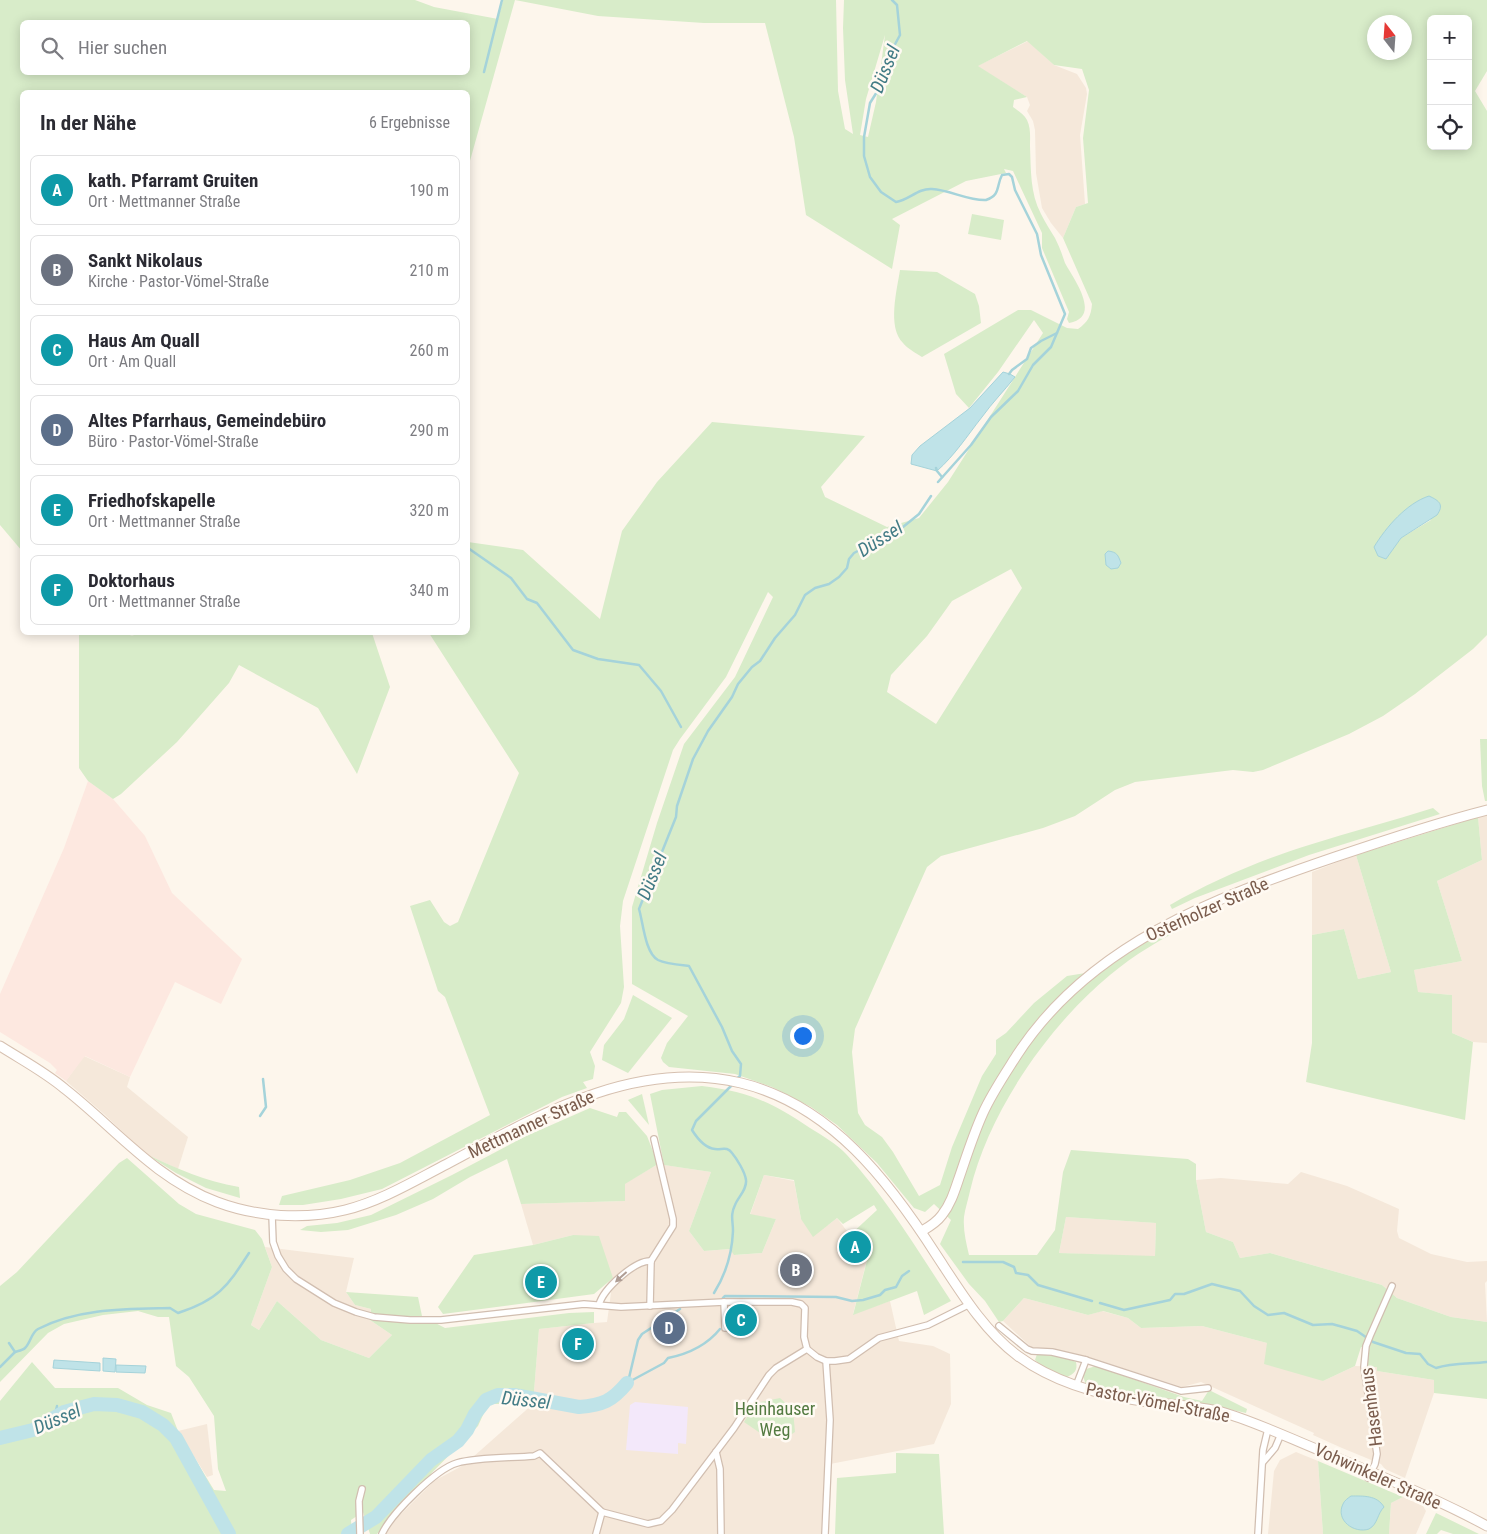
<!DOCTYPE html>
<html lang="de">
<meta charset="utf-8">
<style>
body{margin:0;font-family:"Roboto Condensed",sans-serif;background:#f2f2f3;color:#2b2b33}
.controls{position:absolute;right:15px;top:15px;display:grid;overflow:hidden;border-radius:8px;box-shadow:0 2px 12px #0003}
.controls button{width:45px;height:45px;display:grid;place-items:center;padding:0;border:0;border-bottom:1px solid #e1e1e2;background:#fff;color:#2b2b33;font:25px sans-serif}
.compass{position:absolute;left:1367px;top:15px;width:45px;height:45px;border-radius:50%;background:#fff;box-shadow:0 2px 12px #0003;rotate:343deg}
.you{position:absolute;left:802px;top:1035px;width:18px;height:18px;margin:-12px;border:4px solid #fff;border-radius:50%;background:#1a73e8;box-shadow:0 0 0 8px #1a73e833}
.badge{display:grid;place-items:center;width:32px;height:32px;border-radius:50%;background:#111827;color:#fff;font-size:16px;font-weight:700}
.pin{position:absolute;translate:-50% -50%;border:2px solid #fff;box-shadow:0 1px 5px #0006}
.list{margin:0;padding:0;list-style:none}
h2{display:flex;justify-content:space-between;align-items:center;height:65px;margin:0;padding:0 20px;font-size:21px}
h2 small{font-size:16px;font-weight:400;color:#7c7c81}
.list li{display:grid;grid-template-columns:32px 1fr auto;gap:15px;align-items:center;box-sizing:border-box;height:70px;margin:0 10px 10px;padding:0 10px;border:1px solid #e1e1e2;border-radius:8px}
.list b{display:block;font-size:19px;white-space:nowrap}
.list p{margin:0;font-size:16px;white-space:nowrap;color:#7c7c81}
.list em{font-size:16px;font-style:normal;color:#7c7c81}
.icon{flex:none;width:28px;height:28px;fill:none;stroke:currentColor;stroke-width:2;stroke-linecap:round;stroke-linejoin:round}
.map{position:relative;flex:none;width:1487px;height:1534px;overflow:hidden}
.search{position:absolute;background:#fff;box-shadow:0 2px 12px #0003;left:20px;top:20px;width:450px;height:55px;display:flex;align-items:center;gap:12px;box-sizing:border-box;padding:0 18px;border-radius:8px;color:#7c7c81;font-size:19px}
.panel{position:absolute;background:#fff;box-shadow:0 2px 12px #0003;left:20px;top:90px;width:450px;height:545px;border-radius:8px}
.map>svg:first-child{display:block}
</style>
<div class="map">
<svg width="1487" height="1534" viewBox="0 0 1487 1534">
<rect width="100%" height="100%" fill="#fdf6ec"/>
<g fill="#f5e8da">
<polygon points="1028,41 1054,65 1077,74 1086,88 1087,94 1080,135 1085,204 1076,207 1063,238 1051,223 1042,208 1036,173 1035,130 1033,121 1027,111 1030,105 1027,97 977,66"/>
<polygon points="1487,815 1487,1043 1473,1042 1452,1033 1452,995 1417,992 1414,970 1462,961 1437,881 1482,860 1478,817"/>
<polygon points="1356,855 1391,972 1358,979 1344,929 1312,935 1312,872"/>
<polygon points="84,1056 130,1077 127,1087 188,1137 178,1169 146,1154 104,1114 66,1081"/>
<polygon points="658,1164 711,1172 689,1231 704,1251 730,1249 735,1255 762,1253 776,1219 750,1215 764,1175 794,1181 801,1219 828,1225 837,1218 850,1235 872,1240 853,1314 890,1301 899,1341 933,1346 950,1354 951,1404 934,1444 825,1465 821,1534 385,1534 388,1527 434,1481 460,1467 473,1457 533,1404 539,1329 594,1323 607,1322 613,1278 573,1235 533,1245 521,1204 625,1201 624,1184"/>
<polygon points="1301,1172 1347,1186 1399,1209 1397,1231 1399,1238 1431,1254 1467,1262 1487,1261 1487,1281 1485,1283 1487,1322 1451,1317 1397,1298 1382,1285 1270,1253 1240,1258 1233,1242 1206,1232 1196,1180 1221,1178 1288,1184"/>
<polygon points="1066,1217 1156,1223 1155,1257 1059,1253"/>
<polygon points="265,1247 354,1258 346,1292 355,1305 371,1309 370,1320 392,1335 369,1358 321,1340 277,1301 259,1330 251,1325 272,1267"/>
<polygon points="1024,1298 1088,1315 1102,1311 1128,1318 1141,1328 1202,1326 1267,1343 1323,1381 1355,1366 1377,1367 1377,1371 1434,1380 1434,1393 1405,1478 1385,1469 1381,1464 1342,1448 1313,1435 1314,1433 1201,1382 1182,1387 1088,1357 1063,1351 1031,1347 1003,1321"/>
<polygon points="207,1424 213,1475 207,1477 178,1431"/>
<polygon points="1296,1452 1318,1461 1323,1534 1268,1534 1274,1471 1280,1460"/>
<polygon points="1403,1497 1423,1506 1426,1511 1416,1534 1389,1534 1391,1503"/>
</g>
<polygon fill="#fde8e0" points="88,781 113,799 145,836 172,893 242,959 221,1004 175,982 130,1077 85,1056 66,1081 55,1073 57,1070 50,1063 0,1032 0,994 64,848"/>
<polygon fill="#f3e8fa" points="635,1402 688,1407 686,1444 678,1443 678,1454 626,1450 630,1405"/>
<g fill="#d8ecc9" fill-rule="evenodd">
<path d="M0,0h415l19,7 64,12 5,-19h333l2,91 7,38 8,5 -8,-54 -2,-52 1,-28h643v71l-12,20 12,20v524l-14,14 -58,45 -32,22 -34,18 -86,36 -10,2 -20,-2 -98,12 -20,8 -40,26 -32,12 -102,28 -14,11 -72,162 -3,23 6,61 7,12 17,12 11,15 26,44 21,-11 12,-38 30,-71 14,-22v-14l10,-7 28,-30 33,-27 37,-6 41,-30 36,-19 9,4c-28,13 -56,30 -80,50 -62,51 -122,138 -140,216 -2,9 -5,18 -6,26 -1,13 2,25 5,38h68l18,-25 8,-58 8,-22 117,9 8,5v16l10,52 27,10 7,16 30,-5 112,32 15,13 54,19 36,5v77l-53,-6v-13l-57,-9v-4h-11l2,-18 -7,-2 -6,19 -32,15 -59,-17 3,-21 -65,-17 -61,2 -13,-10 -25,-7 -15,4 -64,-17 -21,23 -4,1 -14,-21 -16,-17 -29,-40 11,-24 -17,-16 -9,8 -11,-4 -37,-45 -40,-38 -26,-18 -39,-20 -37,-13 -66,-7 -6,-5 -2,-4 6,-15 21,-27 -56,-32v-77l25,-84 27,-79 51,-67 38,-80 -5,-5 -42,85 -46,62 -7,11 -50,151 -3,25 4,61 -3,16 -31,49 5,14 -2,13 -10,3 4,6 -25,9 -180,92 -41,10 -38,6h-24l3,-9 68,-16 50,-17 90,-48 -45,-118 -7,-6 -28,-85 20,-6 14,22 6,4 8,-4 61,-149 -90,-140 39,-1v-90l55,8 77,69 22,-88 35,-49 55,-60 153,14 -44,51 4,10 62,30 32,-9 29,-36 95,-149 -9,-13 -36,52 -29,36 -13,-14 -12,-40 74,-44h13l36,18 11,1c10,-7 13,-13 14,-25l-29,-66 13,-31 12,-4 -5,-65 6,-48 -7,-21 -28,-4 -27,-24 -49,25 49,31 -13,3 -1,7c5,4 11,7 14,13 4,8 3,18 3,26 1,24 0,47 11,68 4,8 9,16 14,24 4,8 7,16 10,25 8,15 38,54 4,60l-2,-4 2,-7 -27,-64v-15l-29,-62 -9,-2 2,4 -40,8 -74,38 8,6 -8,44 -86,-54 -12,-78 -29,-114h-61l-106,-7 -83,-16 -47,168v-76h-446v459l-22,-26zM1431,19h37v127h-37zM22,22h446v50h-446zM1374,22h30v30h-30zM885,35l-9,67 -8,35 -8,-2 6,-36zM1415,503l16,17 -30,18 -15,21 -8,-3 1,-16 19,-23zM1011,569l11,19 -86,136 -49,-32 4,-17 36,-39 25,-35zM1066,1217l90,6 -1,33 -96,-3z"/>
<polygon points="972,214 1004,220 1001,240 968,234"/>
<path d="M900,270l37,2 38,22 4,12 2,17 -59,34c-6,-4 -14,-8 -19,-14 -16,-16 -6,-53 -3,-73z"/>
<polygon points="79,633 121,633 134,636 127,633 372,633 390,687 357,774 318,708 239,665 229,683 177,742 121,794 113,799 88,781 79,768"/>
<polygon points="1480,739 1487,739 1487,801 1485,801 1482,786"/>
<path d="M1433,808l7,6 -131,41 -114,43 -23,11 -2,-4c42,-24 93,-46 139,-60 41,-13 83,-24 124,-37z"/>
<polygon points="1478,817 1482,860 1437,881 1462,961 1414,970 1418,992 1452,995 1452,1033 1473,1042 1465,1120 1306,1082 1312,1043 1312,935 1344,929 1358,979 1391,972 1356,855"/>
<polygon points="633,995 672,1018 628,1073 602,1060 604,1045 624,1019"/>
<path d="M702,1086c48,6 69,16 108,42 13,8 27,16 37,27 40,44 71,96 104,146l-27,14 -7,-24 -64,24 19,-74 -22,-6 27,-25 -3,-5 -31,19 -6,-6 -24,19 -12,-18 -7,-39 -30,-5 -14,39 26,5 -14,34 -28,2 -4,-6 -26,2 -15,-20 22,-59 -47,-7 -14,-71 12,-4z"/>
<polygon points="642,1094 649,1125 628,1100"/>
<polygon points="590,1108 617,1117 619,1112 626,1112 647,1136 658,1164 625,1184 625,1201 521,1204 507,1159 470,1177 433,1199 396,1215 348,1230 321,1232 300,1230 307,1226 337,1223 371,1215 452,1175 524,1137"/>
<path d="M146,1154c32,15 59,27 93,33l1,11 -34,-10 -30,-15z"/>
<polygon points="127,1158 179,1204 196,1214 255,1230 262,1239 272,1267 251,1325 259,1330 277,1301 321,1340 369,1358 392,1335 370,1320 371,1309 355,1305 346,1292 418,1297 422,1316 445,1328 569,1313 594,1312 594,1323 539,1329 533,1404 488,1404 478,1426 404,1501 377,1534 370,1534 363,1512 351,1520 352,1534 0,1534 0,1401 32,1362 55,1388 118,1388 147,1405 171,1413 178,1431 214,1490 226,1491 218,1469 214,1416 189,1377 176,1366 169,1317 158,1317 138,1311 103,1315 64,1324 48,1333 0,1382 0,1286 17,1272 119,1163"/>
<polygon points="573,1235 599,1236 613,1278 594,1294 443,1314 438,1307 474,1255 533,1245"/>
<path d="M1037,1354l25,3 14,5c2,8 -2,12 -9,15l-24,-10 -8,-7z"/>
<path d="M1096,1366l88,31 18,4 7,-11 38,19 -1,4c-53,-13 -107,-17 -160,-28l-3,-9 3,-7z"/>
<polygon points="780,1398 793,1410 795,1432 784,1439 763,1435 744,1422 756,1403"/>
<polygon points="896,1453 939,1454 944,1534 835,1534 837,1478 896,1473"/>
<polygon points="1318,1461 1403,1497 1391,1503 1389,1534 1323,1534"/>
<polygon points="1436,1513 1479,1534 1453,1534 1441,1530 1437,1534 1426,1534"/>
</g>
<g fill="#bfe3e8" stroke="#a5d3da">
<path d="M1003,372l7,2 5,3c-11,14 -23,26 -33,40 -15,19 -27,38 -45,54l-26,-7 1,-9 8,-9 50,-38z"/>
<path d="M1429,496c11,5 15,9 8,19l-36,23 -15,21 -8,-3 -4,-9c12,-20 33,-44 55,-51z"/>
<path d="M1108,551c9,1 10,4 13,12l-3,5 -7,1 -5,-4 -1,-11z"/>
<polygon points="103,1358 116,1359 115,1372 103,1371"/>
<polygon points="54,1360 100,1363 100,1371 53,1368"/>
<polygon points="116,1365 146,1366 145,1373 116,1372"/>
<path d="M1351,1496c12,0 26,-1 33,11 -7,7 -6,17 -15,22 -15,5 -34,-9 -26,-25 1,-3 5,-6 8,-8z"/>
</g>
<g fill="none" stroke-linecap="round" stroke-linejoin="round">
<g stroke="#a5d3da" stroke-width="2.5">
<path d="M892,0l5,5 3,30 -7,13 -9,13 1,18 -15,24 -6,34v19l6,21 11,15 15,10c13,-2 22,-14 36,-13 18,1 37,12 54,11 15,-5 10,-14 16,-25l7,-1 3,3 3,13 22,44 4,21 24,59 -14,33 -18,18 -15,26 -27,26 -20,28 -33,37"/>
<polyline points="484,72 502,0"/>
<polyline points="1009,374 1012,370 1027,359 1031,348 1041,341 1057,333"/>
<polyline points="936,468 937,471 942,477"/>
<polyline points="468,548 511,578 527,599 537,603 573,650 598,659 639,665 661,691 681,727"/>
<path d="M735,1080l5,-4 1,-12 -9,-13 -10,-24 -33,-61c-9,-1 -23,-2 -31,-6 -13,-7 -15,-38 -19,-51l37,-92 1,-11 16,-47 15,-28 24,-34 6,-13 14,-17 8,-6 15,-23 20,-23 10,-20 10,-7 14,-4 10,-7 8,-9 2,-9 5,-6 49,-26 16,-13 12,-18"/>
<polyline points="260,1116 266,1107 263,1079"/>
<polyline points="963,1262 1003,1262 1014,1267 1016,1273 1028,1275 1038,1285 1092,1301"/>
<path d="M714,1293c12,-19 18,-39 19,-62 0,-10 -3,-16 2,-26 3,-8 12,-15 11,-25 -1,-8 -9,-21 -14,-27 -5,-7 -10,-3 -17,-4 -10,-1 -18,-11 -23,-19l4,-9 36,-36"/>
<polyline points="723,1298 725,1296 836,1297 852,1301 863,1300 880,1295 885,1290 896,1287 902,1276 909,1271"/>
<path d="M1100,1303l24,7 46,-10 5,-6h9l28,-10 28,7 14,15 14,9 16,-2 29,12 19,-1 11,3 14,4 16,11 33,11 14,1 8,10 8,4c16,-5 34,-4 51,-6"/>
<path d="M15,1352c3,-1 8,-2 10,-4 6,-6 6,-15 13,-19 40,-21 89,-20 132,-21l8,5c40,-13 49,-26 71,-60"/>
<polyline points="0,1367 15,1352 9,1343"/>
<polyline points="628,1382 638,1340 642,1334 680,1309"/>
<path d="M627,1383l37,-20 4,-5c20,-4 39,-13 52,-29"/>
<polyline points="54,1419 57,1406"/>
</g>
<g stroke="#bfe3e8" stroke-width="14">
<polyline points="0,1438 33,1430 64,1412 94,1404 117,1405 142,1412 163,1425 176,1438 229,1534"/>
<path d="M348,1534l28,-17 55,-57 27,-19 9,-11 8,-16 11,-14 12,-5h16l65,12c24,-2 33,-6 48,-24"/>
</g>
<defs>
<g id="minor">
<polyline points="272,1215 273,1242 278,1256 286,1269 296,1279 334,1303 356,1312 374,1317 410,1320 441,1320 584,1304 621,1307 724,1302 792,1302 801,1304 805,1308 804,1337 807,1349 817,1357 826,1361 835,1361 849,1359 879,1338 928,1325 970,1304"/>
<polyline points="651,1261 673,1226 673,1219 654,1139"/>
<polyline points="724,1302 725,1328"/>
<path d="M599,1305c4,-16 36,-45 52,-44"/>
<polyline points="650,1306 651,1261"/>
<polyline points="999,1326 1027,1349 1032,1351 1052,1352 1086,1360 1181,1391 1208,1388"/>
<polyline points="1076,1386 1086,1360"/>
<polyline points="716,1452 720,1469 721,1534"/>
<polyline points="1263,1462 1275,1448 1281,1434"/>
<polyline points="1368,1478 1375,1464 1377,1454 1364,1367 1366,1346 1370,1336 1392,1286"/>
<polyline points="360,1534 359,1501 362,1489"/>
<path d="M382,1534c9,-20 54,-65 75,-71 21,-6 54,-5 77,-7l6,-3 62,59 46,12 13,-3 11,-11 62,-82 35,-53 7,-7 31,-19"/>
<polyline points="596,1534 602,1512"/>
<polyline points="825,1534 830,1420 826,1361"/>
<polyline points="1258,1534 1263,1450 1268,1429"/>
</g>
<g id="secondary">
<path d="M0,1046c22,14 45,26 65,43 51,40 89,89 152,113 40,15 87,18 128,8 36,-9 69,-29 102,-46 90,-48 188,-106 294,-81 90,22 148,98 196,173 23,35 47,75 81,100 38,28 84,40 130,46 25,3 52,4 77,11 33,10 64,25 96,38 56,24 113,46 166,75"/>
<path d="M922,1231c7,-4 15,-9 20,-16 8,-10 12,-22 16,-34 8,-23 15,-46 25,-68 9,-20 22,-39 34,-58 73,-112 198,-157 318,-198 50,-17 101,-34 152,-47"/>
</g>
</defs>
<use href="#minor" stroke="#d1beb0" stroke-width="8"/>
<use href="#secondary" stroke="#d6c0b0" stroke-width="11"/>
<use href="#minor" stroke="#fff" stroke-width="5.5"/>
<use href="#secondary" stroke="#fff" stroke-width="9"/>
</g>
<defs><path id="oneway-solid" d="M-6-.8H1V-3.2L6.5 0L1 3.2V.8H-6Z" transform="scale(1.25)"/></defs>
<use fill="#af9d94" href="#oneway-solid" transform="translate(621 1277) rotate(138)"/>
<g text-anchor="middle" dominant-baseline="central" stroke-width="5" stroke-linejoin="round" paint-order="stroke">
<g font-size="18" fill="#7a5c4d" stroke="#fffaf3">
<text transform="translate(1207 909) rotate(-24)">Osterholzer Straße</text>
<text transform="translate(531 1124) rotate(-25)">Mettmanner Straße</text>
<text transform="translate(1158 1402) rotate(11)">Pastor-Vömel-Straße</text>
<text transform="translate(1371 1407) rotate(-97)">Hasenhaus</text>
<text transform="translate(1378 1476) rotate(24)">Vohwinkeler Straße</text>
</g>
<g font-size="18" fill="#537a41" stroke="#fffaf3">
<text x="775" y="1408">Heinhauser<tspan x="775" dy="21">Weg</tspan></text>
</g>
<g font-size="19" font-style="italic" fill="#437c86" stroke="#fffaf3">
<text transform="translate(885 69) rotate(-68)">Düssel</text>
<text transform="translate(880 539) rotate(-32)">Düssel</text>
<text transform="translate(652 876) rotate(-68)">Düssel</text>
<text transform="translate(526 1400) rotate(6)">Düssel</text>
<text transform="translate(57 1419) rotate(-23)">Düssel</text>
</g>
</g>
</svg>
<div class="controls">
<button>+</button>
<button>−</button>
<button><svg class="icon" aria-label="locate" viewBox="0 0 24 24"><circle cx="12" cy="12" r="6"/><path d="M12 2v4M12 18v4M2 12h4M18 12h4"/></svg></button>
</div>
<svg class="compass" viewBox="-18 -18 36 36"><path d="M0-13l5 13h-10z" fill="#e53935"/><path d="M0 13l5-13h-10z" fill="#7c7c81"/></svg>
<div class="you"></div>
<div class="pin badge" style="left:855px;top:1247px;background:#0f9aa8">A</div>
<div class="pin badge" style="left:796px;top:1270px;background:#6b7280">B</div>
<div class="pin badge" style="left:741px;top:1320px;background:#0f9aa8">C</div>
<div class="pin badge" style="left:669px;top:1328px;background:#5c6f8a">D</div>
<div class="pin badge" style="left:541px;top:1282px;background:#0f9aa8">E</div>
<div class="pin badge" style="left:578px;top:1344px;background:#0f9aa8">F</div>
<div class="search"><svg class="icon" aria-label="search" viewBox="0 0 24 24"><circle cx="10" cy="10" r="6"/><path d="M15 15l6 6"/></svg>Hier suchen</div>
<section class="panel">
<h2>In der Nähe<small>6 Ergebnisse</small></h2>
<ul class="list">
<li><span class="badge" style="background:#0f9aa8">A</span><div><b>kath. Pfarramt Gruiten</b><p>Ort · Mettmanner Straße</p></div><em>190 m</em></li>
<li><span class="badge" style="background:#6b7280">B</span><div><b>Sankt Nikolaus</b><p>Kirche · Pastor-Vömel-Straße</p></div><em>210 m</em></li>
<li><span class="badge" style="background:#0f9aa8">C</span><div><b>Haus Am Quall</b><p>Ort · Am Quall</p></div><em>260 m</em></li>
<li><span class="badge" style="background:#5c6f8a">D</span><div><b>Altes Pfarrhaus, Gemeindebüro</b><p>Büro · Pastor-Vömel-Straße</p></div><em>290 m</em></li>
<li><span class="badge" style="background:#0f9aa8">E</span><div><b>Friedhofskapelle</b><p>Ort · Mettmanner Straße</p></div><em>320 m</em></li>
<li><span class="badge" style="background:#0f9aa8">F</span><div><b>Doktorhaus</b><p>Ort · Mettmanner Straße</p></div><em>340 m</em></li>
</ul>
</section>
</div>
